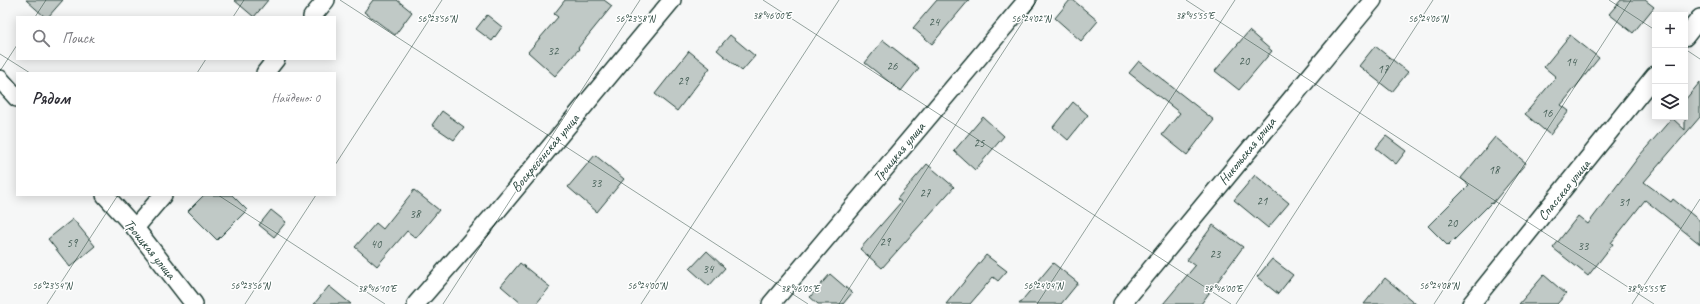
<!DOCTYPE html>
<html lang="ru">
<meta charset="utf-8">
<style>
body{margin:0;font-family:Caveat,sans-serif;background:#f7f7f7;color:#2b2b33}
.controls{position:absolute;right:12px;top:12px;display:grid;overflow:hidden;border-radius:0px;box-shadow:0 2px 10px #0003}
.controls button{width:36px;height:36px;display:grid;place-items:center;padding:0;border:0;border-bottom:1px solid #e1e1e2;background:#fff;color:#2b2b33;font:20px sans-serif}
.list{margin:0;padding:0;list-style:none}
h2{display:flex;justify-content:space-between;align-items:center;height:52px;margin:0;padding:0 16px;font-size:17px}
h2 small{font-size:13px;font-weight:400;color:#7c7c81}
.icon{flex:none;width:22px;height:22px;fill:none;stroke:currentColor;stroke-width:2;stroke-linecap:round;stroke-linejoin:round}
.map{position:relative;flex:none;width:1700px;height:304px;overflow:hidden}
.search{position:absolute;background:#fff;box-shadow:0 2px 10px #0003;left:16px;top:16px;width:320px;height:44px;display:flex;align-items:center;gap:10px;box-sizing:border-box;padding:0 14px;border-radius:0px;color:#7c7c81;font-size:15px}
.panel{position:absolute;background:#fff;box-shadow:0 2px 10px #0003;left:16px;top:72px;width:320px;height:124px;border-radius:0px}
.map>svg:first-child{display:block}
</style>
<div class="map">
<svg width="1700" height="304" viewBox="0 0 1700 304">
<rect width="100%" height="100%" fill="#f6f7f7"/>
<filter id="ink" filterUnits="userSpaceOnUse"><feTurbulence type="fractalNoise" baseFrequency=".025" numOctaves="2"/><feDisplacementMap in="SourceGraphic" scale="8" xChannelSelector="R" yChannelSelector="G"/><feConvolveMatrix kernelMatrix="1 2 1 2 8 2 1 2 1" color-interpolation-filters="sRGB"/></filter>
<g filter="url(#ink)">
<g fill="#c0c9c6" stroke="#1f3d34">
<polygon points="26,0 63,0 48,17 45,17"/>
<polygon points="234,0 268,0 254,17"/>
<polygon points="373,0 397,0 412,12 395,35 364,12"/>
<polygon points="565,0 604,0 612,6 578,48 579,49 555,76 528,52 558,17 554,14"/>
<polygon points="937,0 969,0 932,44 913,28"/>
<polygon points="1070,0 1073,0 1098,21 1081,41 1055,18"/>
<polygon points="1621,0 1645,0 1654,7 1633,33 1609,14"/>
<polygon points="487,15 502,27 492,41 476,29"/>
<polygon points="1249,31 1272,51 1239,90 1215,71"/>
<polygon points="730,35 755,56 742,71 717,50"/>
<polygon points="1570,35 1599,58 1561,105 1569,111 1550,135 1525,114 1556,77 1544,67"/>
<polygon points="883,40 919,68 901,91 865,63"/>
<polygon points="1375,46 1408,72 1392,92 1359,66"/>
<polygon points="689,51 710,68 677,111 655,94"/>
<polygon points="1139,61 1214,120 1187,155 1162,135 1180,113 1129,73"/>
<polygon points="1700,82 1700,117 1644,182 1671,202 1673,199 1700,221 1700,244 1645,200 1611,243 1613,244 1588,276 1553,248 1578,216 1588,224 1640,155 1672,118 1685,130 1685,100"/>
<polygon points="1073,102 1088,115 1068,140 1053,127"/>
<polygon points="442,111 464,127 454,140 432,125"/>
<polygon points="983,117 1004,136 975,170 954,151"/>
<polygon points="1386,136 1406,151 1396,164 1376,148"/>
<polygon points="1495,137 1526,163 1492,204 1491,203 1448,246 1428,226 1469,185 1461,178"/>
<polygon points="595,155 624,179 597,212 568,187"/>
<polygon points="927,164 954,187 882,268 860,249 901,202 897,199"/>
<polygon points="1255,175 1289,203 1268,228 1234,200"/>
<polygon points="414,190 439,210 416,238 407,231 377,266 355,247 376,223 383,229"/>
<polygon points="204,195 232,195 247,210 217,240 188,211"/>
<polygon points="271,210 286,222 274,237 259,225"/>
<polygon points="73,219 95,246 70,267 48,239"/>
<polygon points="1213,225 1243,247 1201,304 1163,304 1195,266 1187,260"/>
<polygon points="707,251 725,268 709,286 690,269"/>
<polygon points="986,255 1007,271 998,281 993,277 970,304 946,304"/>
<polygon points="1272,259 1293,275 1278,294 1257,277"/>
<polygon points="520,263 550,287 536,304 522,304 501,286"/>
<polygon points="1053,263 1078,283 1061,304 1019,304"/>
<polygon points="830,274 852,293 843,304 818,304 810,297"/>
<polygon points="1544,275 1566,294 1557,304 1519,304"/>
<polygon points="1385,278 1416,304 1364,304"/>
<polygon points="329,286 351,304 314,304"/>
</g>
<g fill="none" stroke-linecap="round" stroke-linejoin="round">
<defs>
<g id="minor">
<polyline points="312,17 326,0"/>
<polyline points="1685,37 1700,18"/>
<polyline points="265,73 276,59"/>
<polyline points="0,79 17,98"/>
<polyline points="105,195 135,228 194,304"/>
<polyline points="135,228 163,195"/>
<polyline points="416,304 497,211 672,0"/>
<polyline points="771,304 1027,0"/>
<polyline points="1122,304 1373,0"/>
<polyline points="1471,304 1655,75"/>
</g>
</defs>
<use href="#minor" stroke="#1f3d34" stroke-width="20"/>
<use href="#minor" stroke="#fff" stroke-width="17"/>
</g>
</g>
<path fill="none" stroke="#1f3d34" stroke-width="1" stroke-opacity="0.45" d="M340,0l468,304M763,0l468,304M1186,0l468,304M1609,0l46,30M35,17l11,-17M233,17l11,-17M1685,49l15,10M0,54l30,19M0,71l17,-26M197,73l9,-14M335,165l107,-165M218,195l167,109M47,304l71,-109M245,304l71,-109M443,304l197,-304M641,304l198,-304M839,304l198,-304M1037,304l198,-304M1236,304l197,-304M1434,304l197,-304M1632,304l68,-105"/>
<g text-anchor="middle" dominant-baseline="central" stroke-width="3" stroke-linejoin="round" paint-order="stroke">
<g font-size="12" fill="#476058">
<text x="934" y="22">24</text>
<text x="553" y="51">32</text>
<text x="1244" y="61">20</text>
<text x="1571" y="62">14</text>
<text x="892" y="66">26</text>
<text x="1383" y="69">17</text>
<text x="683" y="81">29</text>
<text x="1547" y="113">16</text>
<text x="979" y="143">25</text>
<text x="1494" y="170">18</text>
<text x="596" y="183">33</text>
<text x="925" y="193">27</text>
<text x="1262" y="201">21</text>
<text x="1624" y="202">31</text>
<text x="415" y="214">38</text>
<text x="1452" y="223">20</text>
<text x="885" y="242">29</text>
<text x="72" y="243">59</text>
<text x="376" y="244">40</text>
<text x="1583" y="246">33</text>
<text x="1215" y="254">23</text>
<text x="708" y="269">34</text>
</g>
<g font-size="14" fill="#1f3d34" stroke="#fff">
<text transform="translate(1247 151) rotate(-51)">Никольская улица</text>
<text transform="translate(899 152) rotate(-50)">Троицкая улица</text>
<text transform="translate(545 153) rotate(-50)">Воскресенская улица</text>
<text transform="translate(1564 190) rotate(-51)">Спасская улица</text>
<text transform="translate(150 249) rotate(51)">Троицкая улица</text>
</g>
</g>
<g font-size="10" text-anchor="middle" fill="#1f3d34" stroke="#fff" stroke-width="3" stroke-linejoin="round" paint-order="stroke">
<text x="1195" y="19">38°45'55"E</text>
<text x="772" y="19">38°46'00"E</text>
<text x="437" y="22">56°23'56"N</text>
<text x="635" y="22">56°23'58"N</text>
<text x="1031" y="22">56°24'02"N</text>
<text x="1428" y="22">56°24'06"N</text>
<text x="52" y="289">56°23'54"N</text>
<text x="250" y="289">56°23'56"N</text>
<text x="647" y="289">56°24'00"N</text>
<text x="1043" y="289">56°24'04"N</text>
<text x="1439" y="289">56°24'08"N</text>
<text x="377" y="292">38°46'10"E</text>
<text x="800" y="292">38°46'05"E</text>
<text x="1223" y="292">38°46'00"E</text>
<text x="1646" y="292">38°45'55"E</text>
</g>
</svg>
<div class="controls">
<button>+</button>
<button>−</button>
<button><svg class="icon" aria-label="layers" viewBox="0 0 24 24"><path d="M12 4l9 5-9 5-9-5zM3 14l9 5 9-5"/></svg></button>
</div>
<div class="search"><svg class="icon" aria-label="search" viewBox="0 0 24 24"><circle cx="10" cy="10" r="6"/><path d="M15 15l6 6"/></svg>Поиск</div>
<section class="panel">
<h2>Рядом<small>Найдено: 0</small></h2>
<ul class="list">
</ul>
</section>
</div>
